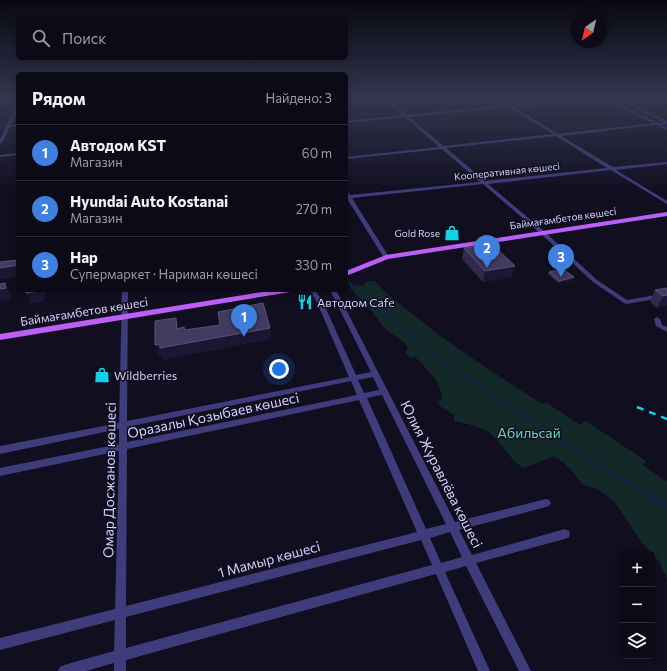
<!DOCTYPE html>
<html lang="ru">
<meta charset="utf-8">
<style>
body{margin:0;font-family:Commissioner,sans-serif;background:#1b1825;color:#f1f3f6}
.controls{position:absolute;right:12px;bottom:12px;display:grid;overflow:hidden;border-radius:6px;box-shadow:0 2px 6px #0003}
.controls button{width:36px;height:36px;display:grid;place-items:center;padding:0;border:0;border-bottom:1px solid #2d2b37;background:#0d0a18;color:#f1f3f6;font:20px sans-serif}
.compass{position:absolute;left:571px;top:12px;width:36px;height:36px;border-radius:50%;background:#0d0a18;box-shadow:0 2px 6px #0003;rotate:214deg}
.you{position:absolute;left:279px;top:369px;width:14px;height:14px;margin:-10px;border:3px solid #fff;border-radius:50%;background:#1a73e8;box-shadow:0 0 0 6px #1a73e833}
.badge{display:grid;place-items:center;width:26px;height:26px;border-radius:50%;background:#db2777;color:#fff;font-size:13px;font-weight:700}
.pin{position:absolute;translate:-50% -33px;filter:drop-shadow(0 1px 2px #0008)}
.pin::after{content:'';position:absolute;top:21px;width:14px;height:12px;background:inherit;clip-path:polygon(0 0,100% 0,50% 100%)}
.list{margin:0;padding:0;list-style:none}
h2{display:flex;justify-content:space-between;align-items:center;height:52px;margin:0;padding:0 16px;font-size:17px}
h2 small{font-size:13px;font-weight:400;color:#9a9aa2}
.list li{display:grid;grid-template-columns:26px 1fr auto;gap:12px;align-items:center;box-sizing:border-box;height:56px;padding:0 16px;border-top:1px solid #2d2b37}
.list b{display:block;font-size:15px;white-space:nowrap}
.list p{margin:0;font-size:13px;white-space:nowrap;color:#9a9aa2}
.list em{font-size:13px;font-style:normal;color:#9a9aa2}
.icon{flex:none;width:22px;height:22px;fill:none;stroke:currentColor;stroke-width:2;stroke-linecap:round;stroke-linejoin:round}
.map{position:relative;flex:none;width:667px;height:671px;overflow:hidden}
.search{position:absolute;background:#0d0a18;box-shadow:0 2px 6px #0003;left:16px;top:16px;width:332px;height:44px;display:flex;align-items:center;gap:10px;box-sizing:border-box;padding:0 14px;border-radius:6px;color:#9a9aa2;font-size:15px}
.panel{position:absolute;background:#0d0a18;box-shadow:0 2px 6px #0003;left:16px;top:72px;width:332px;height:220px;border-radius:6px}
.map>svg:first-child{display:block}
</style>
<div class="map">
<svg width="667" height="671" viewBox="0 0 667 671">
<rect width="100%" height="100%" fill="#110e20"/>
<path fill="#122928" d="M368,281h6c52,49 108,84 168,123l5,-1 33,22 6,-4 60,40 -3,4 24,17v97l-7,-16 -19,-22 -27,-40 -17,-12 -13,-4 -20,-22 -10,-7 -30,12c-13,-7 -20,-22 -31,-32 -10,-10 -26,-12 -39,-15v-6l-13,-8 -4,-5 5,-3c0,-17 -16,-31 -27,-42l-4,1 -6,-5 3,-6 -4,-5 -19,-13 -19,-25 -15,-15v-4l12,1z"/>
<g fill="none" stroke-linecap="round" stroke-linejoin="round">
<polyline stroke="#112645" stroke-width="2" points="348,282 435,356"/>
<polyline stroke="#112645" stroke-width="2.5" points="434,355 531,422 646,494"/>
<polyline stroke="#112645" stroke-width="3" points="644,493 667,507"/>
<g fill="#3f3c7b" fill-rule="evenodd">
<path d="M385,99h3l19,16 99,-10 -8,-6h4l9,6 54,-6h15l-66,8 44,27 95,-11 -48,-24h4l49,24 6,-1 -47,-23h4l46,22v3l-6,1 6,3v2l-11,-5 -95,11 52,31 54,-5v2l-51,6 51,31v3l-56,-34 -123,14 56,47 53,49 30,20 40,-7v4l-41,7 -2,-1 -31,-21 -53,-49 -57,-49 -131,14 37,59 -1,1h-4l-38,-61v-5h2l2,3 130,-13 -38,-33 -96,10v-2l93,-10 -34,-30 -59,6v-2l57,-6zM509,107l44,27 -109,12 -35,-29zM556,136l51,32 -122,13 -39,-33z"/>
<polygon points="18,104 18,109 11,125 18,124 18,126 10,127 2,143 0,144 0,139 6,127 5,126 7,125 16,105"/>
<polygon points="18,153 18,155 0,157 0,155"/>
<path d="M122,290h6l-1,131 222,-44 -33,-77 -7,-10h6l7,10 34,75 15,-3 -41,-82h6l119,232 91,-23 3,1 2,3 -2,3 -3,1 -87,23 13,25 93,-26 4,2 1,3 -1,3 -4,2 -89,24 55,108h-12l-53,-105 -21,6 45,99h-12l-42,-97 -310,86v11h-12v-8l-28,8h-28l2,-4 4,-2 50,-14 1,-31 -115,30v-12l115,-29 4,-158 -119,25v-8l119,-24v-15l-119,25v-8l119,-23zM373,377l6,13 -15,3 -6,-13zM351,381l6,14 -230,47v-15zM382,395l64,129 -20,5 -59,-131zM359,400l58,132 -291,74 1,-157zM450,532l12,25 -21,6 -11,-25zM421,540l11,25 -306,83v-31z"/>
<polygon points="657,317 660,319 662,325 667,327 667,332 656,326 654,319"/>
</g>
<g fill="#bc5ff4" fill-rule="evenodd">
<polygon points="0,99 12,99 0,101"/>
<polygon points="667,212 667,216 388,259 346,276 346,271 386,255"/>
<polygon points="275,290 294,290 290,292 0,340 0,334"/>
</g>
<polyline stroke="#10d3e8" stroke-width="2.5" stroke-dasharray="7 6" stroke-linecap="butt" points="637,407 667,419"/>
</g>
<g fill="#2f294c">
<polygon points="464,248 512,277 483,282 462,259"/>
<polygon points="549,272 573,280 558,283 548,274"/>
<polygon points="667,288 667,305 657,308 650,302 655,290"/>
</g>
<g fill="#1c1633">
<polygon points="18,265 18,277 1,279 0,282 0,268"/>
<polygon points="515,266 512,277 483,282 485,271"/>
<polygon points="574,277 573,280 558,283 559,281"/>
<polygon points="5,283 10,294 11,300 0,301 0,289"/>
<polygon points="39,290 46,290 44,302 31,304 26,293"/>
<polygon points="667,295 667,305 657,308 663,296"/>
<polygon points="176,318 179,329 177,329"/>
<polygon points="270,328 271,339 163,360 162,356 159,356 155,345"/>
</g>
<g fill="#413b5f" stroke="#585278">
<polygon points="492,244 515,266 485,271 464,248"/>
<polygon points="18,260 18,265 0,268 0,262"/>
<polygon points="563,269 574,277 559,281 549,272"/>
<polygon points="5,283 6,288 0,289 0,284"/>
<polygon points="667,288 667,295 663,296 655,290"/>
<polygon points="27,290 39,290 39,291 26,293"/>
<polygon points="263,303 270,328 160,348 160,344 155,345 155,321 176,318 177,329 184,327 185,330 220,325 218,312"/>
</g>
<linearGradient id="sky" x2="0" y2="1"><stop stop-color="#090812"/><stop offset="0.51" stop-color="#32364e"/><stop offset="1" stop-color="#32364e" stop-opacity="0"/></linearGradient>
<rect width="667" height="193" fill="url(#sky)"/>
<defs>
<symbol id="shop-bare" viewBox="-9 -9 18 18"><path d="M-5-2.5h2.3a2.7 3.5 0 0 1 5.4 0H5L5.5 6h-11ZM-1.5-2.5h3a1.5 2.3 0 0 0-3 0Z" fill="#10d3e8" stroke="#110e20" stroke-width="2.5" paint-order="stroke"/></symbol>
<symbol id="restaurant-bare" viewBox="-9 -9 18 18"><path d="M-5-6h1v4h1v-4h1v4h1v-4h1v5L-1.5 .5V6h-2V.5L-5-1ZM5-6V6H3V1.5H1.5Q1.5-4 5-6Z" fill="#10d3e8" stroke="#110e20" stroke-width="2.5" paint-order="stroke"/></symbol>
</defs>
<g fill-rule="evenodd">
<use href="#shop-bare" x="441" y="222" width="22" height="22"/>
<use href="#restaurant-bare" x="294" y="291" width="22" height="22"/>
<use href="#shop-bare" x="91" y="364" width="22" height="22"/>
</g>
<g text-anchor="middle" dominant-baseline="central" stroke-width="3" stroke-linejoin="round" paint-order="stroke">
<g font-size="10" fill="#d5d0fc" stroke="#110e20">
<text transform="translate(507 171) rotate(-6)">Кооперативная көшесі</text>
<text transform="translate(563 218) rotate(-8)">Баймағамбетов көшесі</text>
</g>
<g font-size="10" fill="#d5d0fc" stroke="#110e20" text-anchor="end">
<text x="440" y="233">Gold Rose</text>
</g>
<g font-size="12" fill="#d5d0fc" stroke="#110e20" text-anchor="start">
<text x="317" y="302">Автодом Cafe</text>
<text x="114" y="375">Wildberries</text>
</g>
<g font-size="12" fill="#d5d0fc" stroke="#110e20">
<text transform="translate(84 311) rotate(-9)">Баймағамбетов көшесі</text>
</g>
<g font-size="14" fill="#d5d0fc" stroke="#110e20">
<text transform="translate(213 415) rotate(-12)">Оразалы Қозыбаев көшесі</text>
<text transform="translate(442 474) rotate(63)">Юлия Журавлёва көшесі</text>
<text transform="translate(109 480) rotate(-89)">Омар Досжанов көшесі</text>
<text transform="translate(269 559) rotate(-15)">1 Мамыр көшесі</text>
</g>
<g font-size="14" fill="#61d6b9" stroke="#110e20">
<text x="529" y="432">Абильсай</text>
</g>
</g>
</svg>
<div class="controls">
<button>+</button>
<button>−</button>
<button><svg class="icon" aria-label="layers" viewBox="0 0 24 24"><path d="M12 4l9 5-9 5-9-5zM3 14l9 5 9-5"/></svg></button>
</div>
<svg class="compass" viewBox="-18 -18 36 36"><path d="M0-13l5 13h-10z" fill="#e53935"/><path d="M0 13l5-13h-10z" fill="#9a9aa2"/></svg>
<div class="you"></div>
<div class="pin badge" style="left:244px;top:337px;background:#3f7fe0">1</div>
<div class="pin badge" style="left:487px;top:268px;background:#3f7fe0">2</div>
<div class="pin badge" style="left:561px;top:277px;background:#3f7fe0">3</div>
<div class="search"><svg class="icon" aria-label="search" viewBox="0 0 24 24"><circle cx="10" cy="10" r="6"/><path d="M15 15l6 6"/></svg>Поиск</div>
<section class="panel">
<h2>Рядом<small>Найдено: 3</small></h2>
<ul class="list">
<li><span class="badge" style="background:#3f7fe0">1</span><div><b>Автодом KST</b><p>Магазин</p></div><em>60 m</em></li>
<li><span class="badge" style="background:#3f7fe0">2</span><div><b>Hyundai Auto Kostanai</b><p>Магазин</p></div><em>270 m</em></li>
<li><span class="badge" style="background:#3f7fe0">3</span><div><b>Нар</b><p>Супермаркет · Нариман көшесі</p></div><em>330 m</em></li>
</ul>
</section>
</div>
